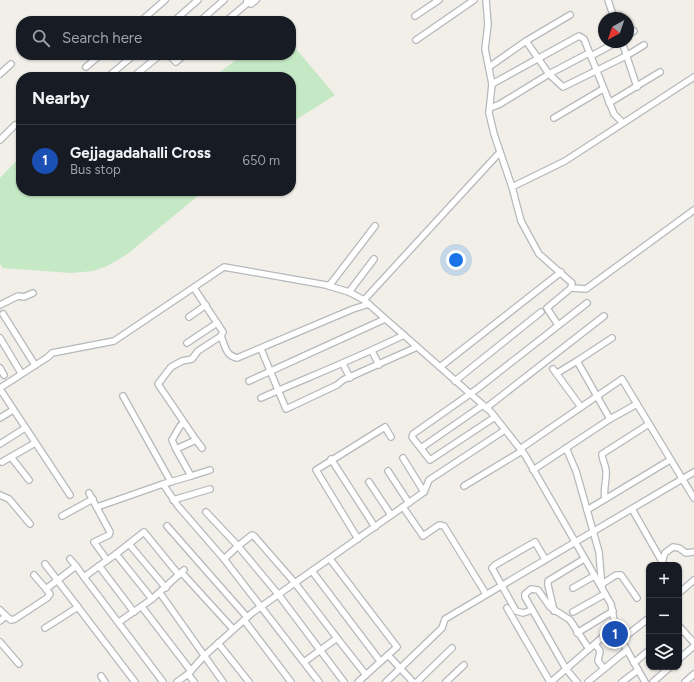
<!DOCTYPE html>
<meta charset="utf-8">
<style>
body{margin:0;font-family:Figtree,sans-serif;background:#20242c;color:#f1f3f6}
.controls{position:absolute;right:12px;bottom:12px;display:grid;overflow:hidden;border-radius:8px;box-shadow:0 1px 3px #0004}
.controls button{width:36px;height:36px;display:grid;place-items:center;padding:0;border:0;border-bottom:1px solid #363941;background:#171b24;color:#f1f3f6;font:20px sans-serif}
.compass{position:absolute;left:598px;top:12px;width:36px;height:36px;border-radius:50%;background:#171b24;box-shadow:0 1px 3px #0004;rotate:220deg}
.you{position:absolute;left:456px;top:260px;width:14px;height:14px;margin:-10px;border:3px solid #fff;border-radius:50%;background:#1a73e8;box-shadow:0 0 0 6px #1a73e833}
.badge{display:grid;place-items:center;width:26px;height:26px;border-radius:50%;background:#ea4335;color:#fff;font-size:13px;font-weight:700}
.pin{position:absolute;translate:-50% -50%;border:2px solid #fff;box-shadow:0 1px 4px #0006}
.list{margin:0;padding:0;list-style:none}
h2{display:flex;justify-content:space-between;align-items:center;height:52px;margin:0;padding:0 16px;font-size:17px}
h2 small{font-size:13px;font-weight:400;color:#9ea1a6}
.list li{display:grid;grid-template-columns:26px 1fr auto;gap:12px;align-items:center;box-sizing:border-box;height:72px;padding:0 16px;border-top:1px solid #363941}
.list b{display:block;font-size:15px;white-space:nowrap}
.list p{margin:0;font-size:13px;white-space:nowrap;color:#9ea1a6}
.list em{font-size:13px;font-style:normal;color:#9ea1a6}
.icon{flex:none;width:22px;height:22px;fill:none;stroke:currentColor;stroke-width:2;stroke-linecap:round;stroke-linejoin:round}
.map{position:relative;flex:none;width:694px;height:682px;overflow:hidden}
.search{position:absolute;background:#171b24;box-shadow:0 1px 3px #0004;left:16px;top:16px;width:280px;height:44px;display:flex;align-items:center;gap:10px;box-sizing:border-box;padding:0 14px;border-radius:16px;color:#9ea1a6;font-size:15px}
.panel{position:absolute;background:#171b24;box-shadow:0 1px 3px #0004;left:16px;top:72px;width:280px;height:124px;border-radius:16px}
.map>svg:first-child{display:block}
</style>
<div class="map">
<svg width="694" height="682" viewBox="0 0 694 682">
<rect width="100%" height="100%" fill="#f1efe8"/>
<g fill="#c5e8c5">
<polygon points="291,43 335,95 291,123 291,77 214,77 242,55 291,55"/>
<polygon points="21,156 21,191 204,191 126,255 107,266 93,271 71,273 3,268 0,264 0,178"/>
</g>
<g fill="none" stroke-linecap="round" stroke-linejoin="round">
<defs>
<g id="minor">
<polyline points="486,0 488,24 485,49 492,84 489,113 494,134 512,187 521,221 539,254 572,283 571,288 547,308 558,325"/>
<polyline points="608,0 614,18"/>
<polyline points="247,1 251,4 256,0"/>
<polyline points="415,16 439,0"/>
<polyline points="141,21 165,0"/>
<polyline points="174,21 198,0"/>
<polyline points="200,21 224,0"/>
<polyline points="226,21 249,2"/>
<polyline points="628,35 634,31"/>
<polyline points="416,40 474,0"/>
<polyline points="526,41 549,74 563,87 626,56 644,45"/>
<polyline points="622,42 637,87"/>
<polyline points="169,55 176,62 184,55"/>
<polyline points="591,56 617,42"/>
<polyline points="86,67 100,55"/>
<polyline points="489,67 526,41 570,15"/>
<polyline points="0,74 11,64"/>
<polyline points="110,75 134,55"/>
<polyline points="133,77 160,55"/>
<polyline points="492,84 579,36 584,39 614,114 623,123"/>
<polyline points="609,103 660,72"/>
<polyline points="490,108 500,104 549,74 589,53"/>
<polyline points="554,118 603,89"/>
<polyline points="0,140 15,125"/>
<polyline points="512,187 565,161 694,77"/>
<polyline points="329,286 375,226"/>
<path d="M194,288l29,44 -2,4c4,10 5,20 16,22l116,-49 16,-5"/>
<polyline points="571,288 586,289 694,210"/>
<polyline points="349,292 374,259"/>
<polyline points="364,300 500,152"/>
<polyline points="0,305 18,296 24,297 33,293"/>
<polyline points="3,314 35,365"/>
<polyline points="189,317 206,305"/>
<polyline points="221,336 198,351 192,359 182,361 171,367 158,384 196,440 176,449 191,476 163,484 178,506 224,559 319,682"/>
<polyline points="0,338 21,373"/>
<polyline points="187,343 217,323"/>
<polyline points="261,349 286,409 337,385 343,380 417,347"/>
<polyline points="372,351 379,365"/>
<polyline points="577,361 612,338"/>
<polyline points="343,364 350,378"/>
<polyline points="440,367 561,272"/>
<polyline points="0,368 4,375"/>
<polyline points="553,369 581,407"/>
<polyline points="559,372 577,361 610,419"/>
<polyline points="249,381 385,319"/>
<polyline points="455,381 541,312"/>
<polyline points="0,388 48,357 52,353 114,341 224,267 326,285 349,292 364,300 491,412 525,455 611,604 614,620 612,633"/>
<polyline points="0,389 70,495"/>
<polyline points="123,396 171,482"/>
<path d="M261,398c48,-21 96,-40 143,-63"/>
<polyline points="486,408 604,316"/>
<polyline points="495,417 430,460 412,437 413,434 477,389 587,303"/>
<polyline points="0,418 13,410"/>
<polyline points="196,440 202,448"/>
<polyline points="0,444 25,428"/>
<polyline points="421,448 483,405"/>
<polyline points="566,448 576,471 599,552 602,588"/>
<polyline points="176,449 172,440 180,426 184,423"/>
<polyline points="520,449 622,379 637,404"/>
<polyline points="11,457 29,480"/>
<polyline points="403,458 424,492"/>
<polyline points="331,459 375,527"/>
<polyline points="2,462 35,443"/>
<polyline points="533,470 610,419 637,404 694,498"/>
<polyline points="388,471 409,503"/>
<polyline points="191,476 210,470"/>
<polyline points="369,482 391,515"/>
<polyline points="464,486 522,451"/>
<polyline points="89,493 110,532 109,535 94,542 107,560"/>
<polyline points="0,495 9,499 30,524"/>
<path d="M605,499c-2,-10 2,-19 1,-29 -1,-6 -4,-11 -4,-16l47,-30"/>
<polyline points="173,500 210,489"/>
<polyline points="97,507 163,484"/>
<polyline points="403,507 423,536 439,525 444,526 486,594"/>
<polyline points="632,509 664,565"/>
<polyline points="587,510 670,460"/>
<polyline points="206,512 238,546 224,559"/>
<polyline points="62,516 93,499"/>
<polyline points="167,526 247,617"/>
<polyline points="358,539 316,470 385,427 391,437"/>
<polyline points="129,544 166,588"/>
<polyline points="116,554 144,532 179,575"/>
<polyline points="70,559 76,566"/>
<polyline points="330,559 397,647 388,655 413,682"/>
<polyline points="662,562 665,553 673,547 679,548 686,553 694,552"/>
<polyline points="45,564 135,682"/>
<polyline points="99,566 116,554 152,599"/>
<polyline points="312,571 380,661"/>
<polyline points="182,573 233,629"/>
<polyline points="34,575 46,589"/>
<polyline points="84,577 163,682"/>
<polyline points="602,584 616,575 621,575 637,598"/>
<polyline points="573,588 594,576"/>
<polyline points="160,593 223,682"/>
<polyline points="679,593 694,580"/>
<polyline points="142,607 191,671"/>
<polyline points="507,608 550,682"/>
<polyline points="0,610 6,616"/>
<polyline points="532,610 523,613 516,611 492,568 495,565 535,542 545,559"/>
<polyline points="554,611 548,585 548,581 584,559"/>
<polyline points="573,612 605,594"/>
<polyline points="244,620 291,682"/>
<polyline points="0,621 6,616 11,620 15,619 47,598 50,594 46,589 76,566 84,577 99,566 134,612"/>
<polyline points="119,622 152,599 184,570"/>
<polyline points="679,626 694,643"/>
<polyline points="45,628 78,607"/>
<polyline points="577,633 613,611"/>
<polyline points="619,636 645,682"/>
<polyline points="337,638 295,583 254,536 252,535 238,546 278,594 344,682"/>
<polyline points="0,642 19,664"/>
<polyline points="218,643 249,682"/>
<polyline points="595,644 600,651 598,661 604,669"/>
<polyline points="679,659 694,646"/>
<polyline points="304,662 337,638 366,675"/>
<polyline points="634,663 649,650"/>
<polyline points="188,674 194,682"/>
<polyline points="101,676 105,682"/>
<polyline points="177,682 188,674 204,656 252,613 424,492 429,480 505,430"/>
<polyline points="358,682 388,655"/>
<polyline points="386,682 442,628 445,619 694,472"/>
<polyline points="417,682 452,648"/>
<polyline points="446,682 464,665"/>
<polyline points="551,682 605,635 612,633 626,636 649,618"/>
<polyline points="577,682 566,669 525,597 525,594 531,589 538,590 550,607 570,620 589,649"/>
<polyline points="588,682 627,650"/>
<polyline points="622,682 638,670"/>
<polyline points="653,682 670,667"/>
<polyline points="685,682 694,674"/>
</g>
</defs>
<use href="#minor" stroke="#b5b8bc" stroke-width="8"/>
<use href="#minor" stroke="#fff" stroke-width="5.5"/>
</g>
</svg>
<div class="controls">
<button>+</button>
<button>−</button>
<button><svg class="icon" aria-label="layers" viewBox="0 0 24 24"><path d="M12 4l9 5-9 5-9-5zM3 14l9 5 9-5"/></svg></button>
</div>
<svg class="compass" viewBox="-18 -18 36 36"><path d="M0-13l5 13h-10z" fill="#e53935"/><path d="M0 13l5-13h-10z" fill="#9ea1a6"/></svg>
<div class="you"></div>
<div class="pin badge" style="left:615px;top:634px;background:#1a4fb4">1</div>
<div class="search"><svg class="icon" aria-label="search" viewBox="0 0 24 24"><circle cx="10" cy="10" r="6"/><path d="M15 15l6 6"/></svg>Search here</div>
<section class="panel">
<h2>Nearby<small></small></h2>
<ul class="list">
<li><span class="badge" style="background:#1a4fb4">1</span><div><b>Gejjagadahalli Cross</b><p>Bus stop</p></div><em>650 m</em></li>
</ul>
</section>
</div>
